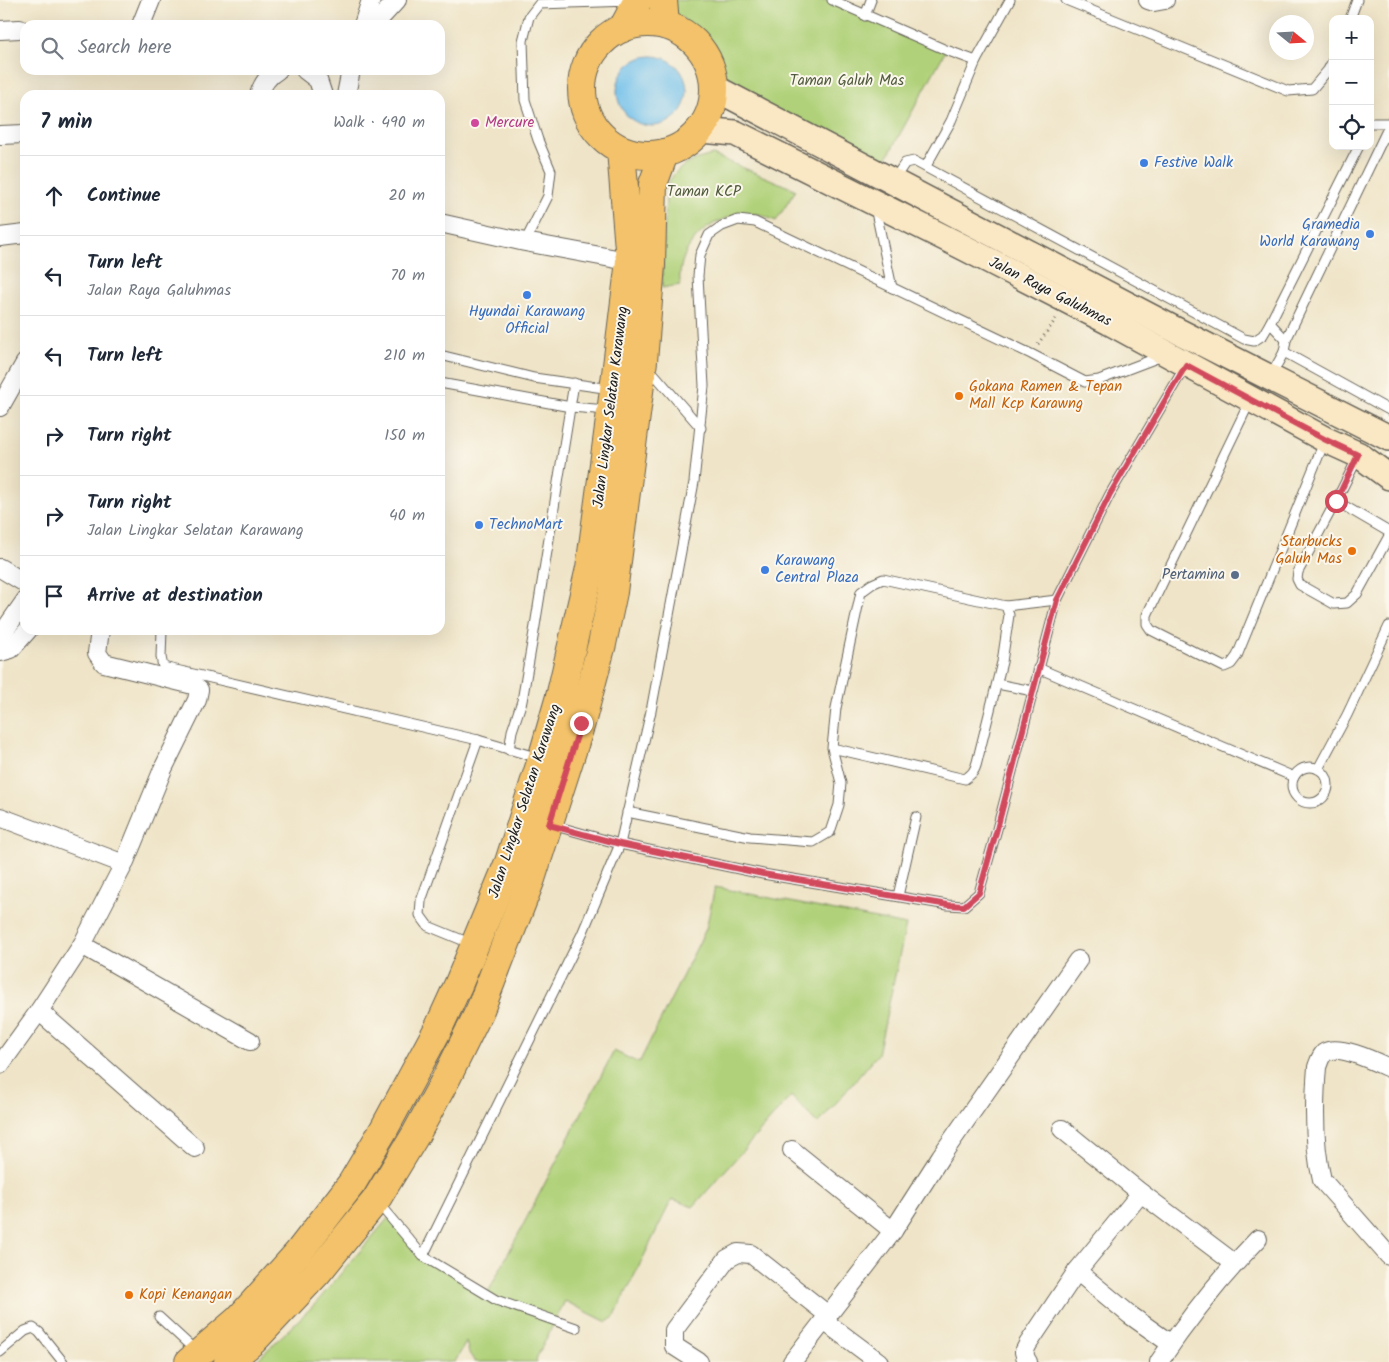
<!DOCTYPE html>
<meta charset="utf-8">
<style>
body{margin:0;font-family:Kalam,sans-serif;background:#f6f6f7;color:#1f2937}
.controls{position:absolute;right:15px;top:15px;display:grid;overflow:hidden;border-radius:10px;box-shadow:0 5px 20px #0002}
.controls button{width:45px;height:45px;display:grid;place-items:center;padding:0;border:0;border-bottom:1px solid #e0e1e3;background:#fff;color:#1f2937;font:25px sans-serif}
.compass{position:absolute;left:1269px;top:15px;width:45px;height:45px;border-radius:50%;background:#fff;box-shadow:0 5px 20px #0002;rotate:108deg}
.stop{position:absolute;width:15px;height:15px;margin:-11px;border:4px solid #d1495b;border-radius:50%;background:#fff}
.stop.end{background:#d1495b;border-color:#fff;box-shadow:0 1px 5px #0008}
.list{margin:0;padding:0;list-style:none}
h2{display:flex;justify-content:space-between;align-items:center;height:65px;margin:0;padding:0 20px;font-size:21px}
h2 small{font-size:16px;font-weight:400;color:#747a83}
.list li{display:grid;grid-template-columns:32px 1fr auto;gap:15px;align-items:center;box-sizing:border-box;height:80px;padding:0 20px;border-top:1px solid #e0e1e3}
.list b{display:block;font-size:19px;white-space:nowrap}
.list p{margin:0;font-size:16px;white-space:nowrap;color:#747a83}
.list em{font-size:16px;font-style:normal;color:#747a83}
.icon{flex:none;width:28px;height:28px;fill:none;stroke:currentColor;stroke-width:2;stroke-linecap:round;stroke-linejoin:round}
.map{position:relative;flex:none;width:1389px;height:1362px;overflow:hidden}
.search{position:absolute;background:#fff;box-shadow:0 5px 20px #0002;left:20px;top:20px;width:425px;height:55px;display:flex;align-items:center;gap:12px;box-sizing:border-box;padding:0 18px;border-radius:15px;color:#747a83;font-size:19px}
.panel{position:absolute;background:#fff;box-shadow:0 5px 20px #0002;left:20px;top:90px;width:425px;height:545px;border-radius:15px}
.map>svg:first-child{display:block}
</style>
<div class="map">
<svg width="1389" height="1362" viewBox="0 0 1389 1362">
<rect width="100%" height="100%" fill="#fbf7ec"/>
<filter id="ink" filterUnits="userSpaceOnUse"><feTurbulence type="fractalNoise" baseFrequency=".02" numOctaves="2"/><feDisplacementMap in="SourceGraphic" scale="10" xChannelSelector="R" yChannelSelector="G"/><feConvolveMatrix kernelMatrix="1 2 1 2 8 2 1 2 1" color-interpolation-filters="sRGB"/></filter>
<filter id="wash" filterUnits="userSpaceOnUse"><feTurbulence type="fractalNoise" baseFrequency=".0096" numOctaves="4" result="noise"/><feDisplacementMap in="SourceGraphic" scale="20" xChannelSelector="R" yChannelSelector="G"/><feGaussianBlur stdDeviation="1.12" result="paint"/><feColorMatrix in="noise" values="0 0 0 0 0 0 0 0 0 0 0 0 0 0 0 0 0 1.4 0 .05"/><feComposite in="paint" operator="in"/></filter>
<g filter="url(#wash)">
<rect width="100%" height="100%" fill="#efe4c7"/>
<g fill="#b0d179" stroke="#66764a">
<polygon points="664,0 832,0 946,50 878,174 728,95 726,74 707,39 681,17 664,10"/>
<path d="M713,155l83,35 -20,31c-6,-2 -12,-6 -18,-7 -41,-3 -82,27 -78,71l-18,3c1,-23 2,-47 3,-70 1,-12 0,-27 5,-38 8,-15 28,-22 43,-25z"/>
<polygon points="715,887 906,925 878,1054 818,1124 791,1096 693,1207 672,1199 614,1317 607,1322 565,1301 536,1359 537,1362 475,1362 469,1353 466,1342 455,1362 255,1362 315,1304 390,1216 423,1256 487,1294 614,1051 639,1063 706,929"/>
</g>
<circle fill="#6fbfea" stroke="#466e83" cx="652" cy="91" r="35"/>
</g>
<g filter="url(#ink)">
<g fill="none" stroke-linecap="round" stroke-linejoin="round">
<defs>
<g id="service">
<polyline points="832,0 946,50 976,61"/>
<polyline points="1066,0 1288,91 1312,89 1328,70 1333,60"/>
<polyline points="865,16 871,0"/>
<polyline points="1350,19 1357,0"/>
<polyline points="1370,123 1389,123"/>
<polyline points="926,166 951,121 976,61 1010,0"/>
<polyline points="893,181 905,163 914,161 1244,339 1254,341 1263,335 1270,323 1359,146"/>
<polyline points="875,207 892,288"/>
<polyline points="525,242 548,196 551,171 538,140 525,100 523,41 529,17 539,4 631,1"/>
<polyline points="1270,323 1286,340"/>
<polyline points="1284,352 1286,340 1389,126"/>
<polyline points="440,355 534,378 611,389"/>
<polyline points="648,367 701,428"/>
<polyline points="1270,377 1284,352 1389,410"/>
<polyline points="440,383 571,407 607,410"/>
<polyline points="1250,401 1147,615 1147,624 1151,630 1224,667 1231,664 1237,656 1325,440"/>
<polyline points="1358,457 1336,501 1298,572 1297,579 1300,585 1334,604 1347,603 1357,594 1389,536"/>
<polyline points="1336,501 1389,532"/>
<polyline points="1006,606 1057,600"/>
<polyline points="162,630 161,657 163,667 478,740 539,758"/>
<polyline points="1038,668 1294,777"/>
<polyline points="997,684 1033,691"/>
<polyline points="509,750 512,731 522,701 535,626 574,383"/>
<circle cx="1310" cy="785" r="18"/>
<polyline points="1318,769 1347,715 1389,626"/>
<path d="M627,812l123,25 63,5 17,-10 9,-27 2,-22 -9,-35 4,-40 25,-116 11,-8 11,-5 123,27 3,9 -7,47 -25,100c-2,9 -5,12 -12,17l-133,-31"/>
<polyline points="552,825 620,844 763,874 948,905 964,906 979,893 997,829 1057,600 1110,494 1186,365"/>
<polyline points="898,896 916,817"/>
<polyline points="472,944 428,926 420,915 421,901 478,740"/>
<polyline points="378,1203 423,1256 496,1300 576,1328"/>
<polyline points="423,1256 582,934 620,844 651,711 694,482 704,386 698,276 700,255 709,235 722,226 738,220 755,222 1031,354 1085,382 1099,380 1162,356"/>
<polyline points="159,1317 197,1352"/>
<polyline points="0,1352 25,1331 33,1328 39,1332 63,1362"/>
</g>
<g id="minor">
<polyline points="1148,0 1154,2 1165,0"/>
<polyline points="141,25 151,0"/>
<polyline points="363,25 371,0"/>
<polyline points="374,25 397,0"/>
<polyline points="0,30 20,29"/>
<polyline points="305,70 318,80 323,95"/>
<path d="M259,95c3,-11 9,-19 19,-25"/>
<polyline points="346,95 351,70"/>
<polyline points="0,135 25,134"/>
<polyline points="440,223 525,242 638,263"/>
<polyline points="0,237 25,234"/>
<polyline points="0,407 25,363"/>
<polyline points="0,568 25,583"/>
<polyline points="0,637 25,601"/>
<polyline points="0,652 11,649 28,630"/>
<polyline points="0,817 124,864"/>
<polyline points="82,945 250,1041"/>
<polyline points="39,1011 195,1148"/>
<polyline points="0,1065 39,1011 82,945 124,864 163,769 197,700 199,690 193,685 104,663 97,653 100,630"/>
<path d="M1389,1068c-13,-6 -52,-25 -65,-15 -4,4 -5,9 -7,14 -3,37 -4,77 5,113l67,76"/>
<polyline points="1062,1129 1141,1193 1234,1263"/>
<polyline points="792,1150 893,1231"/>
<polyline points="1077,1271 1130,1315 1171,1344"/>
<polyline points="824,1321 879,1362"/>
<polyline points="699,1362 674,1346 674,1330 727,1259 738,1253 751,1254 828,1315"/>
<polyline points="792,1362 893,1231 941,1156 1078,960"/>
<polyline points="1028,1362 1026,1359 1024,1352 1028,1344 1077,1271 1141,1193"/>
<path d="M1159,1362c29,-43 62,-85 99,-123"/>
</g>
<g id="secondary">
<polyline points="715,88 1172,328 1389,438"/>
<polyline points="701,130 735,133 963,247 1109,322 1326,440 1359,455 1389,477"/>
</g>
<g id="primary">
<polyline points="663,0 665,25"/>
<circle cx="648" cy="89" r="66"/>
<polyline points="623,28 638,0"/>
<polyline points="189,1362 238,1320 298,1253 352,1183 384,1129 438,1029 459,983 509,862 542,759 561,693 590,568 614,390 630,261 621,150"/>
<polyline points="228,1362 254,1340 317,1273 376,1200 416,1134 447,1077 480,1010 531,879 581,723 602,644 613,592 643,361 651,265 653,184 664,154"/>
</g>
</defs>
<use href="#service" stroke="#666258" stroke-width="11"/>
<use href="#minor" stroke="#666258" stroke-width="20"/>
<use href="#secondary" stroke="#666258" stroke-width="28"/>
<use href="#primary" stroke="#666258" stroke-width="30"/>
<polyline stroke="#666258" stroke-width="3" stroke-dasharray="1 4" stroke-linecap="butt" points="1038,344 1056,319"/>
<use href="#service" stroke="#fff" stroke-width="9"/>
<use href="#minor" stroke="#fff" stroke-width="18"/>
<use href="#secondary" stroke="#fae7c3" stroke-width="25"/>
<use href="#primary" stroke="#f3c26a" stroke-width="28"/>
</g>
</g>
<g fill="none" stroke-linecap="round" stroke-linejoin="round" filter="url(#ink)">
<polyline stroke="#d1495b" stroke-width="6" points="581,723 549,825 620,844 763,874 948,905 964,906 979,893 997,829 1057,600 1110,494 1186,365 1326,440 1358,455 1336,501"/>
</g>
<circle fill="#d1479c" stroke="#fbf7ec" stroke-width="2" cx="475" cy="123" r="5"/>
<g fill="#3f7fe0" stroke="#fbf7ec" stroke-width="2">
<circle cx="1144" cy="163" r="5"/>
<circle cx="1370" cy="234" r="5"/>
<circle cx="527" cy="295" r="5"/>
<circle cx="479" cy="525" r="5"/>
<circle cx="765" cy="570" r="5"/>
</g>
<g fill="#e8710a" stroke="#fbf7ec" stroke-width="2">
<circle cx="959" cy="396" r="5"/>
<circle cx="1352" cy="551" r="5"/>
<circle cx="129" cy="1295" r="5"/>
</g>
<circle fill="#5c6f8a" stroke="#fbf7ec" stroke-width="2" cx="1235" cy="575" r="5"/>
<g text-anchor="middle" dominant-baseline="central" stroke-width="4" stroke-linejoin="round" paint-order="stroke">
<g font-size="15" fill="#505b3d" stroke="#fbf7ec">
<text x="847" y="81">Taman Galuh Mas</text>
<text x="704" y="192">Taman KCP</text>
</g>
<g font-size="15" fill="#b23c85" stroke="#fbf7ec" text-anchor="start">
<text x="485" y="123">Mercure</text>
</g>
<g font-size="15" fill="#366cbe" stroke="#fbf7ec" text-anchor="start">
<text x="1154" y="163">Festive Walk</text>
<text x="1360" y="225" text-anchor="end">Gramedia<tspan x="1360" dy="17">World Karawang</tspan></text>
<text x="527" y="312" text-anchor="middle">Hyundai Karawang<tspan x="527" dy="17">Official</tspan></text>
<text x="489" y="525">TechnoMart</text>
<text x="775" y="561">Karawang<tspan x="775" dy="17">Central Plaza</tspan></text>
</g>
<g font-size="15" fill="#1c1c1c" stroke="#fbf7ec">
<text transform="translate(1050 292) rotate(27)">Jalan Raya Galuhmas</text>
<text transform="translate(611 407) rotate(-83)">Jalan Lingkar Selatan Karawang</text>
<text transform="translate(525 801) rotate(-72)">Jalan Lingkar Selatan Karawang</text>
</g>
<g font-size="15" fill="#c56008" stroke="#fbf7ec" text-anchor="start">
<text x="969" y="387">Gokana Ramen &amp; Tepan<tspan x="969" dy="17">Mall Kcp Karawng</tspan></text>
<text x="1342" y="542" text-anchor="end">Starbucks<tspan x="1342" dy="17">Galuh Mas</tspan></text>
<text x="139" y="1295">Kopi Kenangan</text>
</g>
<g font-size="15" fill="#4e5e75" stroke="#fbf7ec" text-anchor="end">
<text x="1225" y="575">Pertamina</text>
</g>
</g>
</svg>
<div class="controls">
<button>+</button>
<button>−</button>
<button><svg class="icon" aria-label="locate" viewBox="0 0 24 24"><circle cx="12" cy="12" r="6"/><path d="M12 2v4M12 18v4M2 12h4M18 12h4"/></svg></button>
</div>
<svg class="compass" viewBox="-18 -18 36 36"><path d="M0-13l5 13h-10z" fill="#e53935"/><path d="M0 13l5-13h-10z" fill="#747a83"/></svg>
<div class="stop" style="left:1336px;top:501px"></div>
<div class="stop end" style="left:581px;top:723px"></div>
<div class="search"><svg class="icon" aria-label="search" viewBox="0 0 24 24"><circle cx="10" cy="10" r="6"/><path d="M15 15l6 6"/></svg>Search here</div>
<section class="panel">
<h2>7 min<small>Walk · 490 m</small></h2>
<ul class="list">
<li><svg class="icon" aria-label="ahead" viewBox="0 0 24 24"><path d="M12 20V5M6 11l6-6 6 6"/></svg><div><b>Continue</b></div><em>20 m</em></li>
<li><svg class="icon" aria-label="left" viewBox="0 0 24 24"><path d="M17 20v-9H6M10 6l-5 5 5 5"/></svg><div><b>Turn left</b><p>Jalan Raya Galuhmas</p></div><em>70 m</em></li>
<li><svg class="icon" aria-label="left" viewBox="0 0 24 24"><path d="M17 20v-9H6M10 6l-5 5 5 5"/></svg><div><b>Turn left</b></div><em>210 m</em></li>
<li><svg class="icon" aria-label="right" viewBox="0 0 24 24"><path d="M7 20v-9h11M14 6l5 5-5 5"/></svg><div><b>Turn right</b></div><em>150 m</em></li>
<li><svg class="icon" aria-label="right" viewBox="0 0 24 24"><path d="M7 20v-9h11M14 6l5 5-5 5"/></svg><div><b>Turn right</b><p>Jalan Lingkar Selatan Karawang</p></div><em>40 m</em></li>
<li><svg class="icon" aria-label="arrive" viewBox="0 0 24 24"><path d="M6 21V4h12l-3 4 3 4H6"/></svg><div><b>Arrive at destination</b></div></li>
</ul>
</section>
</div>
